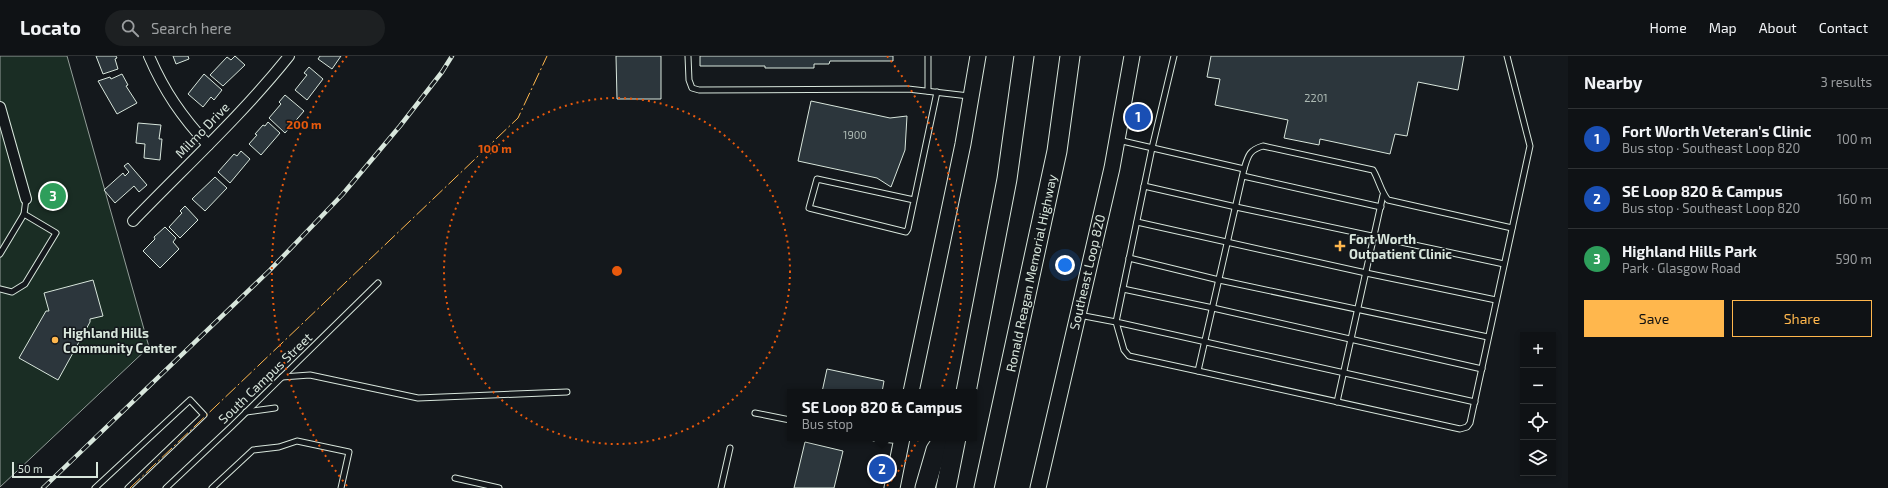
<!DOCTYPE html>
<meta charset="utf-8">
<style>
body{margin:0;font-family:"Exo 2",sans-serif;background:#1d2022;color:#f1f3f6}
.controls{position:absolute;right:12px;bottom:12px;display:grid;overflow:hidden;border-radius:0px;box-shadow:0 2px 6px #0003}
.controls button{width:36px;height:36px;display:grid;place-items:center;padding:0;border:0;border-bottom:1px solid #2f3234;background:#0f1215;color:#f1f3f6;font:20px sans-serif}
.scale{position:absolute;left:12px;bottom:10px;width:86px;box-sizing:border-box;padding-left:4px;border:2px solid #d8e6dc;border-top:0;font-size:11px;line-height:14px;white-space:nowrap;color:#d8e6dc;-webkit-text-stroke:3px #14181c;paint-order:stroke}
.you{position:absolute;left:1065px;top:209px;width:14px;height:14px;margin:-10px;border:3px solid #fff;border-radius:50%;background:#1a73e8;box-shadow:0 0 0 6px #1a73e833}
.badge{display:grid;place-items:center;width:26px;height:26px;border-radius:50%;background:#ffb74d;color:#fff;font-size:13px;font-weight:700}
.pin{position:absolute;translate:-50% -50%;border:2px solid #fff;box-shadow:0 1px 4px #0006}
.popup{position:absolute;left:787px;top:333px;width:190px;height:52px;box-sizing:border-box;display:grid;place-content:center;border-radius:0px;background:#0f1215;filter:drop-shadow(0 1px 3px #0005);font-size:13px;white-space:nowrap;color:#9b9ea0}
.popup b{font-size:15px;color:#f1f3f6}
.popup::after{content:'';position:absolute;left:50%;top:100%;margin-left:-8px;border:8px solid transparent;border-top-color:#0f1215}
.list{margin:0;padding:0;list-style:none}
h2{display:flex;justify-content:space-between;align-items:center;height:52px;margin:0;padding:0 16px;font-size:17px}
h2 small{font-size:13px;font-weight:400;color:#9b9ea0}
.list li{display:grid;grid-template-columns:26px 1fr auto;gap:12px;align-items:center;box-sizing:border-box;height:60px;padding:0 16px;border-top:1px solid #2f3234}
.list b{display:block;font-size:15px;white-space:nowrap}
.list p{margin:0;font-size:13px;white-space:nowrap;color:#9b9ea0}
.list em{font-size:13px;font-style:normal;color:#9b9ea0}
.actions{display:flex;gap:8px;padding:12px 16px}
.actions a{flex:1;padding:9px 0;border:1px solid #ffb74d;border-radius:0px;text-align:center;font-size:14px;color:#ffb74d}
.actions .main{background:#ffb74d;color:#111}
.icon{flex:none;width:22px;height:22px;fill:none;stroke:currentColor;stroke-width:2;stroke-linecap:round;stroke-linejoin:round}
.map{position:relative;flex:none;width:1568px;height:432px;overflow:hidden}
header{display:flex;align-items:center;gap:24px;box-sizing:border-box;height:56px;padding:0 20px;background:#0f1215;border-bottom:1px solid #2f3234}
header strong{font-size:19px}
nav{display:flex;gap:22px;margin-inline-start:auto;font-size:14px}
.search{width:280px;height:36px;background:#1d2022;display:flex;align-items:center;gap:10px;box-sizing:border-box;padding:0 14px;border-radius:22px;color:#9b9ea0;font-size:15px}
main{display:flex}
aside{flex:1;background:#0f1215}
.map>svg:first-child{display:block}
</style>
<header>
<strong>Locato</strong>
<div class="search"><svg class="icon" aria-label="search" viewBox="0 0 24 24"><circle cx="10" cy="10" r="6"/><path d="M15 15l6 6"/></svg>Search here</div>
<nav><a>Home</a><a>Map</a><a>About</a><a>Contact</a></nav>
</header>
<main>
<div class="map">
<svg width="1568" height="432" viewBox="0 0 1568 432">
<rect width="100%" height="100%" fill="#14181c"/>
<polygon fill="#1a2d24" stroke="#939e99" points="0,0 67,0 149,291 0,431"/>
<g fill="#2c363c" stroke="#d8e6dc">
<polygon points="96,0 116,0 117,2 115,3 118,13 103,18"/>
<polygon points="173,0 188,0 189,3 176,8"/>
<polygon points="235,0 245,9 223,30 210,19 227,1 231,4"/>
<polygon points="320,0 341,0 332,13 318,3"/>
<polygon points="616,0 661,0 661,43 617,43"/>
<polygon points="700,0 893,0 893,5 830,5 829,8 814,8 814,12 765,12 765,10 700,10"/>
<polygon points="1211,0 1464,0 1458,34 1418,26 1407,80 1395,78 1390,98 1320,83 1319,89 1284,82 1288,64 1215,49 1220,23 1207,21"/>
<polygon points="309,11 323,23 307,44 295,34 307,19 304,17"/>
<polygon points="122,18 128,29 126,30 137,47 117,58 98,25 110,21 111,23"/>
<polygon points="204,18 222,34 214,44 211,41 203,51 188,38"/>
<polygon points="285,39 304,55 285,77 269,62 281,48 279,46"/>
<polygon points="811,45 890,62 907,60 905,94 891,131 877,122 798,105"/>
<polygon points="268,66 280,77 261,99 249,88 257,79 255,78 263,69 265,70"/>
<polygon points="138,67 161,69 159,83 162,83 160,104 144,102 145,88 136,87"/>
<polygon points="241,95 250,103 230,127 218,116 234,98 237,100"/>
<polygon points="128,107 147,129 139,136 134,130 115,147 104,134 123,117 125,120 129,116 124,110"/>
<polygon points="215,121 227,132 205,155 192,143"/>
<polygon points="185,150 198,164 180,182 169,171 182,157 180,155"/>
<polygon points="165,171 176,182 173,186 179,193 160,212 143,195 155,183 154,181"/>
<polygon points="93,224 103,260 90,263 90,266 58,324 19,302 46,255 49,255 44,237"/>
<polygon points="827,313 884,325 882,336 822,336"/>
<polygon points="805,386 843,395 834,432 794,432"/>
</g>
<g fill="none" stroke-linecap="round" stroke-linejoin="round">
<defs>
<g id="service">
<polyline points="688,0 689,24 692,32 699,34 908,33 969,40"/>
<polyline points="928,0 928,35"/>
<polyline points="1174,0 1152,92 1116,266 1475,346"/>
<path d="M1244,113c4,-13 5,-19 19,-23l110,24c6,10 8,22 15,30l124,28"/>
<polyline points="1243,120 1381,151"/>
<polyline points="1144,130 1236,151 1504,208"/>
<polyline points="914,144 817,123 809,152 906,176 908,173 937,36"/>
<polyline points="24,158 26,143"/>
<polyline points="1137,166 1366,217 1496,244"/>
<polyline points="0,198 24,158 56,177 25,228 12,236 0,233"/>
<polyline points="1129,202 1219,224 1488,281"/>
<polyline points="1123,233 1213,252 1482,313"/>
<polyline points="1079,259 1116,266 1124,294 1129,300 1198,315 1244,113 1118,84"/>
<polyline points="1198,315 1460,373 1467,371 1470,367 1530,90 1507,0"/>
<polyline points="282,321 310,319 418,342 567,336"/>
<polyline points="1337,346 1383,139"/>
<polyline points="246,356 275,352"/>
<polyline points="755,357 790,364"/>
<polyline points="874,382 900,385"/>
<polyline points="455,422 499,432"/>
<polyline points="95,432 190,344 204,359 128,432"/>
<polyline points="166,432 232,370 378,227"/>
<polyline points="212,432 253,394 279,391 297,385 349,396 341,432"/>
<polyline points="721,432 730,392"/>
</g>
<g id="minor">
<path d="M149,0c15,35 33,61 59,89"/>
<polyline points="0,51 26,143"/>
<path d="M133,165c52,-54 109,-106 156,-165"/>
</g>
<g id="secondary">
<polyline points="911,336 963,88 978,0"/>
<polyline points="892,432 902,382"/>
<polyline points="1038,432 1112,112 1132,0"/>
</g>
<g id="motorway">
<polyline points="966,336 1007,123 1024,0"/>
<polyline points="925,432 936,394 944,382"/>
<polyline points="946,432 956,382"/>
<polyline points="984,432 1057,95 1070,0"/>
</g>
</defs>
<use href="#service" stroke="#d8e6dc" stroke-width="7"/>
<use href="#minor" stroke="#d8e6dc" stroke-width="12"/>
<use href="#secondary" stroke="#d8e6dc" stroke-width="17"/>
<use href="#motorway" stroke="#d8e6dc" stroke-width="21"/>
<use href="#service" stroke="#14181c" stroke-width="5"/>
<use href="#minor" stroke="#14181c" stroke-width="10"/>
<use href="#secondary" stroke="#14181c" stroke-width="15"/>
<use href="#motorway" stroke="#14181c" stroke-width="19"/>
<defs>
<polyline id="rail" points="43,432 270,214 342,139 400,70 442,16 452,0"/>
</defs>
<use href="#rail" stroke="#d8e6dc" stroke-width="4.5"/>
<use href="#rail" stroke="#14181c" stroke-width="3" stroke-dasharray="9" stroke-linecap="butt"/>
<polyline stroke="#ffb74d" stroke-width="1" stroke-dasharray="14 3 2 3" stroke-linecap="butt" points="130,432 518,62 547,0"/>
</g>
<g fill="none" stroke="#e8590c" stroke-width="2" stroke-dasharray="2 4">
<circle cx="617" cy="215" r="173"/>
<path d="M347 430A345 345 0 0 1 347 0M887 0A345 345 0 0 1 887 430"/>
</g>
<g fill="#ffb74d" stroke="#14181c" stroke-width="1.5">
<path d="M1338 184h4v4h4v4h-4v4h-4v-4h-4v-4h4z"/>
<circle cx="55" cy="284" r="4"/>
</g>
<g text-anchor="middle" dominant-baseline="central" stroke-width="3" stroke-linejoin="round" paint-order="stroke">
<g font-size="11" fill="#adbab4">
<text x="1316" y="41">2201</text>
<text x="855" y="78">1900</text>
</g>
<g font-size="13" fill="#d8e6dc" stroke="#14181c">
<text transform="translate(202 74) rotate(-46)">Milmo Drive</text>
<text transform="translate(1087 216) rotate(-77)">Southeast Loop 820</text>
<text transform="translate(1031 217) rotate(-78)">Ronald Reagan Memorial Highway</text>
<text transform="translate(265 322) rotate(-44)">South Campus Street</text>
</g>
<g font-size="13" font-weight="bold" fill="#d8e6dc" stroke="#14181c" text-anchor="start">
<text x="1349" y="183">Fort Worth<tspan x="1349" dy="15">Outpatient Clinic</tspan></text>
<text x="63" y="277">Highland Hills<tspan x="63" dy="15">Community Center</tspan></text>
</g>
</g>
<circle cx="617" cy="215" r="6" fill="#e8590c" stroke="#14181c" stroke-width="2"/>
<g font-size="12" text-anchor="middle" font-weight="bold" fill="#e8590c" stroke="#14181c" stroke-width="3" stroke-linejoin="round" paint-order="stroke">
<text x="304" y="73">200 m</text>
<text x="495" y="97">100 m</text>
</g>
</svg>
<div class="controls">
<button>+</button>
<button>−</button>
<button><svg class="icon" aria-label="locate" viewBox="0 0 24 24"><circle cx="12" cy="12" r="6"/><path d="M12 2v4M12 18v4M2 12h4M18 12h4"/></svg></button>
<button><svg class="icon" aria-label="layers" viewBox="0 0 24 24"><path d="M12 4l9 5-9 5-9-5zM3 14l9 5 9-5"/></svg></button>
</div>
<div class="scale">50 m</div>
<div class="you"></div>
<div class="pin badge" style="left:1138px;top:61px;background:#1a4fb4">1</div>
<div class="pin badge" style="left:882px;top:413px;background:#1a4fb4">2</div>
<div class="popup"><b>SE Loop 820 &amp; Campus</b>Bus stop</div>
<div class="pin badge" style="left:53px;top:140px;background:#2e9e5b">3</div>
</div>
<aside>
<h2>Nearby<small>3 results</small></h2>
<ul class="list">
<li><span class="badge" style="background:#1a4fb4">1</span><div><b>Fort Worth Veteran's Clinic</b><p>Bus stop · Southeast Loop 820</p></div><em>100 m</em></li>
<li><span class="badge" style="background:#1a4fb4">2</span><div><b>SE Loop 820 &amp; Campus</b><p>Bus stop · Southeast Loop 820</p></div><em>160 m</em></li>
<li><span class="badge" style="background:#2e9e5b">3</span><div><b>Highland Hills Park</b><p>Park · Glasgow Road</p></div><em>590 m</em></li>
</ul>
<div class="actions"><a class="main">Save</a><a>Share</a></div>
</aside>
</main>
